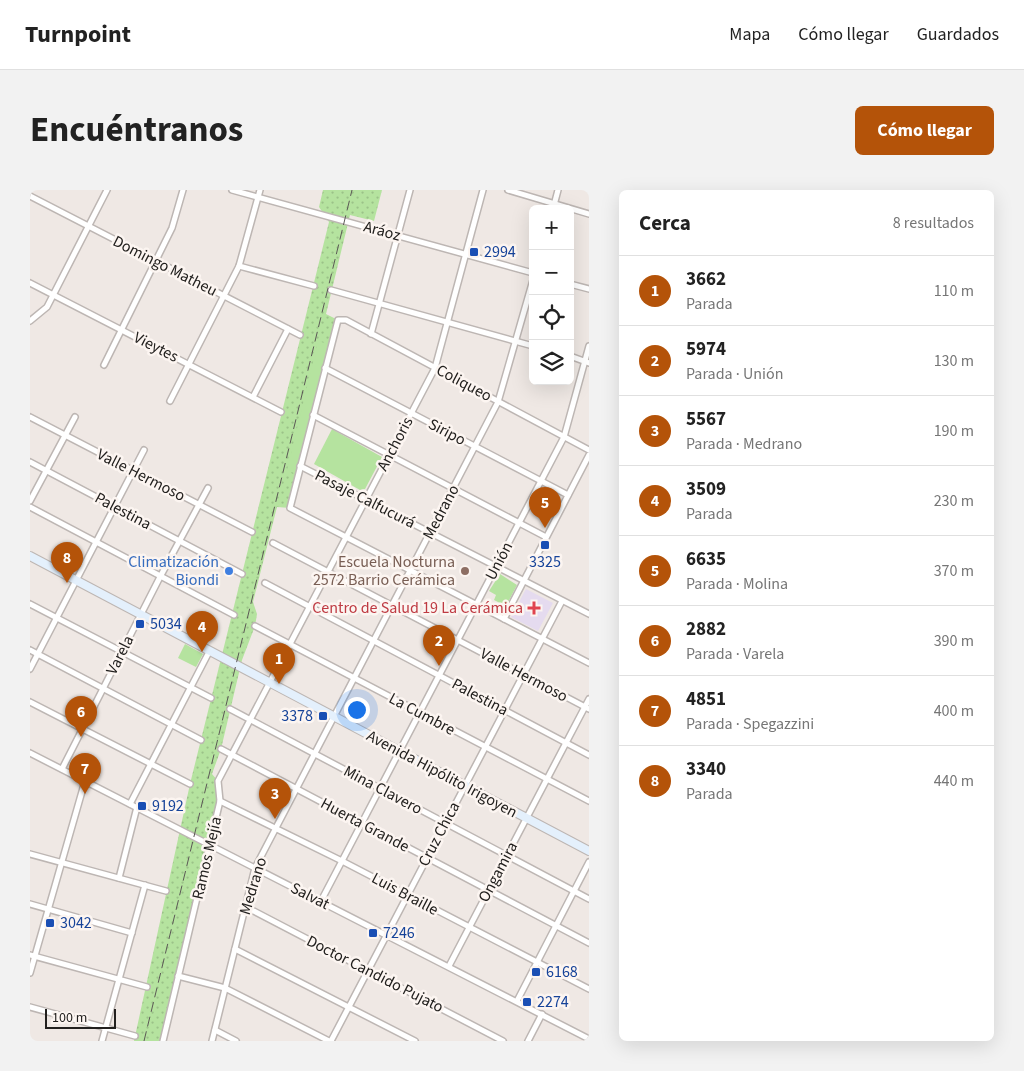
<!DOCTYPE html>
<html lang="es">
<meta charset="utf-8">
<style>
body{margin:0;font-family:"Source Sans 3",sans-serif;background:#f2f2f2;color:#222}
.controls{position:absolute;right:15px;top:15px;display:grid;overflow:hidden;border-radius:8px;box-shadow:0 5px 20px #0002}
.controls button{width:45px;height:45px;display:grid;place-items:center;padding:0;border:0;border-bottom:1px solid #e0e0e0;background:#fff;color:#222;font:25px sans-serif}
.scale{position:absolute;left:15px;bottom:12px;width:71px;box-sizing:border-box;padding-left:5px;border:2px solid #22201e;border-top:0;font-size:14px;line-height:18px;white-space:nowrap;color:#22201e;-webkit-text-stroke:4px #fcf5f1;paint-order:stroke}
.you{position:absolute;left:326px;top:519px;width:18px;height:18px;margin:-12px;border:4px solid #fff;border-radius:50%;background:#1a73e8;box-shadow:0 0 0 8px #1a73e833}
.badge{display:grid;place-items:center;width:32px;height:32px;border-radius:50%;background:#b45309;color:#fff;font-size:16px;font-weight:700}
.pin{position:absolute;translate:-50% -41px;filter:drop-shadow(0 1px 2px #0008)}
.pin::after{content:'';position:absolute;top:26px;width:18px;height:15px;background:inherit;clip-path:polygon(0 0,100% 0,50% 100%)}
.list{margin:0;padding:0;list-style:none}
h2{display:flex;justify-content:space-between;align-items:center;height:65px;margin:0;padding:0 20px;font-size:21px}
h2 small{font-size:16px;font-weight:400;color:#767676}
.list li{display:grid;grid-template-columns:32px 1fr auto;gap:15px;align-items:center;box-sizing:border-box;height:70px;padding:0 20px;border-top:1px solid #e0e0e0}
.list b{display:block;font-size:19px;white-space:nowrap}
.list p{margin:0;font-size:16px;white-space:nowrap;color:#767676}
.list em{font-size:16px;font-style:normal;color:#767676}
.icon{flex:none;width:28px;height:28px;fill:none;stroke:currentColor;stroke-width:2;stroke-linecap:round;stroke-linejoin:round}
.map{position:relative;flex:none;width:559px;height:851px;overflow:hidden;border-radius:8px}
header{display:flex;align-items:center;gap:30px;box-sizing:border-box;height:70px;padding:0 25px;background:#fff;border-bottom:1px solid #e0e0e0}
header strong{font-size:24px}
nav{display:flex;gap:28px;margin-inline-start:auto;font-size:18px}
.intro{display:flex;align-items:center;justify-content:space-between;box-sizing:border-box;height:120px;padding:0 30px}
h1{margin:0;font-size:35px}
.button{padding:12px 22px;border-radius:8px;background:#b45309;color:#fff;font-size:18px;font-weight:700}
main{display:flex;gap:30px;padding:0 30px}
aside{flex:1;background:#fff;border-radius:8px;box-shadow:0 5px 20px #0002}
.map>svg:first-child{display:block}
</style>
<header>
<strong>Turnpoint</strong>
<nav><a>Mapa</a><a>Cómo llegar</a><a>Guardados</a></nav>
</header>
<div class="intro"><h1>Encuéntranos</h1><a class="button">Cómo llegar</a></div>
<main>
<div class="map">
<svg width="559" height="851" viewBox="0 0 559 851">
<defs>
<pattern id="grass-dots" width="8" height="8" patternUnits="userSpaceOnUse" patternTransform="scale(1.25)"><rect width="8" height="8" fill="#b5e39f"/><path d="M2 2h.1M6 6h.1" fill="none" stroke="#9bc288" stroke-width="1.8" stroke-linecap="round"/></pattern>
</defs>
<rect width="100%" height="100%" fill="#efe8e4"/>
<polygon fill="#e5dbef" points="496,399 523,413 508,441 481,427"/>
<polygon fill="url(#grass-dots)" points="293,0 352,0 344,31 320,25 296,124 308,130 260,318 247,317 223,412 227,424 225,436 212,470 191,559 182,584 188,591 190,611 133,851 104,851 160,594 299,32 289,17"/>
<g fill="#b5e39f">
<polygon points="288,151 298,154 266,284 257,280"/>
<polygon points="302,239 352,267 335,299 330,300 284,274"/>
<polygon points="470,384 487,395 476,416 464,410 466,405 459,401"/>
<polygon points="155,454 173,464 166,477 148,468"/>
</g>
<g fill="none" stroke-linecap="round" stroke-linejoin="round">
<defs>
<g id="street">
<polyline points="202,0 503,83"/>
<polyline points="478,0 559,24"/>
<polyline points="0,6 270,145"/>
<polyline points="523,19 528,0"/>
<polyline points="209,76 284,96"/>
<polyline points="0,93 251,222"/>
<polyline points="540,94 559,99"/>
<polyline points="301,100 503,156"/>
<polyline points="0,131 17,117 77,0"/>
<polyline points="341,144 380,0"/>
<polyline points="540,166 559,173"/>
<polyline points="74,175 142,38 153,0"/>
<polyline points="295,178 538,305"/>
<polyline points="223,207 258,139"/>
<polyline points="140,211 209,76 230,0"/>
<polyline points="283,225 516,347"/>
<polyline points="0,227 222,342"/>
<polyline points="559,260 316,130 308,130 260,318 559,473"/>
<polyline points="0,272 212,384"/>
<polyline points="270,276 559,424"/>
<polyline points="0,311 45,227"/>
<polyline points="0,317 204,425"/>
<polyline points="243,353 559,519"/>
<polyline points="235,393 559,565"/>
<polyline points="0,414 181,508"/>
<polyline points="474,429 559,265"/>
<polyline points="225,436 559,611"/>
<polyline points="0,460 171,550"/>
<polyline points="0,479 114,260"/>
<polyline points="0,512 160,594"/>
<polyline points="200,519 559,709"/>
<polyline points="191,559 559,753"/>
<polyline points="0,563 559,849"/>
<polyline points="32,579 130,387 178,298"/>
<polyline points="190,611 312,671 559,799"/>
<polyline points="100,614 179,462"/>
<polyline points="0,664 136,701"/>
<polyline points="89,688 107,617"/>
<polyline points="291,711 534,247 559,156"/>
<polyline points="0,714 102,743"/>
<polyline points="216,717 473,851"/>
<polyline points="205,759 385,851"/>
<polyline points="0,765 117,797"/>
<polyline points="419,776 559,509"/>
<polyline points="0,783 55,591"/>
<polyline points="148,786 195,798 299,851"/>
<polyline points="487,811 559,672"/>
<polyline points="0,817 105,846"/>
<polyline points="185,840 206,851"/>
<polyline points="72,851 115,695"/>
<polyline points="133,851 190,611 188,591 405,178 453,0"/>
<polyline points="182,851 225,678 468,212 503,90"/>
<polyline points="301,851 532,411"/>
<polyline points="498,851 512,824"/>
</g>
<polyline id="secondary" points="0,366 559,661"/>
</defs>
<use href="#street" stroke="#bdb6b3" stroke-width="8"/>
<use href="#secondary" stroke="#bdb6b3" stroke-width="10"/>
<use href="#street" stroke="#fff" stroke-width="5"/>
<use href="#secondary" stroke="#e4f0fc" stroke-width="8"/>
<polyline stroke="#5b5855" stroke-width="1" stroke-dasharray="10 5" stroke-linecap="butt" points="114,851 322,0"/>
</g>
<g fill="#1a4fb4" stroke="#fcf5f1" stroke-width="2">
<rect x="439" y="57" width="10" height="10" rx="2.5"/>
<rect x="510" y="350" width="10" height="10" rx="2.5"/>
<rect x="105" y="429" width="10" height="10" rx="2.5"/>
<rect x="288" y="521" width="10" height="10" rx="2.5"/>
<rect x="107" y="611" width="10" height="10" rx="2.5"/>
<rect x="15" y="728" width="10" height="10" rx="2.5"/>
<rect x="338" y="738" width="10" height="10" rx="2.5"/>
<rect x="501" y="777" width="10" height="10" rx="2.5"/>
<rect x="492" y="807" width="10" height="10" rx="2.5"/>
</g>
<circle fill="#3f7fe0" stroke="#fcf5f1" stroke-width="2" cx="199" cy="381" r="5"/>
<circle fill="#8d6e63" stroke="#fcf5f1" stroke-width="2" cx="435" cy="381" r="5"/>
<path fill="#e0444e" stroke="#fcf5f1" stroke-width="2" d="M501.5 410.5h5v5h5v5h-5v5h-5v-5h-5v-5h5z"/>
<g text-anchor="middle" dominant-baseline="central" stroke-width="5" stroke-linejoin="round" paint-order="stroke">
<g font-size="16" fill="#22201e" stroke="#fcf5f1">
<text transform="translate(352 41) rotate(15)">Aráoz</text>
<text transform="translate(135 76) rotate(27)">Domingo Matheu</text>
<text transform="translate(126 157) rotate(27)">Vieytes</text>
<text transform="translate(434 193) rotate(28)">Coliqueo</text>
<text transform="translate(417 242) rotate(28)">Siripo</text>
<text transform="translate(365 254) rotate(-62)">Anchoris</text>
<text transform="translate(111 285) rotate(27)">Valle Hermoso</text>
<text transform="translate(335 309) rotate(27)">Pasaje Calfucurá</text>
<text transform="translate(93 321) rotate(28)">Palestina</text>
<text transform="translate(411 322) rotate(-62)">Medrano</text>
<text transform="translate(469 371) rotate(-62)">Unión</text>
<text transform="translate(90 465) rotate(-63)">Varela</text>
<text transform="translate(494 485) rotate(28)">Valle Hermoso</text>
<text transform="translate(450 507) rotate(28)">Palestina</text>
<text transform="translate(392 524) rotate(28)">La Cumbre</text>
<text transform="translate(412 584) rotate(28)">Avenida Hipólito Irigoyen</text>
<text transform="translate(353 600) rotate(28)">Mina Clavero</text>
<text transform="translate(335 635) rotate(28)">Huerta Grande</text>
<text transform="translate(409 644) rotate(-62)">Cruz Chica</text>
<text transform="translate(177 668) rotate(-77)">Ramos Mejía</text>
<text transform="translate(468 682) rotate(-62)">Ongamira</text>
<text transform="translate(223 696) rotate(-73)">Medrano</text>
<text transform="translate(375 704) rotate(28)">Luis Braille</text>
<text transform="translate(280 706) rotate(27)">Salvat</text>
<text transform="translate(345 784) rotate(27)">Doctor Candido Pujato</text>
</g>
<g font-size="16" fill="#164399" stroke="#fcf5f1" text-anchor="start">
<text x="454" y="62">2994</text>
<text x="515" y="372" text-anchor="middle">3325</text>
<text x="120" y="434">5034</text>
<text x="283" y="526" text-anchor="end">3378</text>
<text x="122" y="616">9192</text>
<text x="30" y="733">3042</text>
<text x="353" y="743">7246</text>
<text x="516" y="782">6168</text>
<text x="507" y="812">2274</text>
</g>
<g font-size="16" fill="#366cbe" stroke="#fcf5f1" text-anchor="end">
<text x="189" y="372">Climatización<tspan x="189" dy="18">Biondi</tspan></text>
</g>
<g font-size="16" fill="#785e54" stroke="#fcf5f1" text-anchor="end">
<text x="425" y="372">Escuela Nocturna<tspan x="425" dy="18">2572 Barrio Cerámica</tspan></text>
</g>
<g font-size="16" fill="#be3a42" stroke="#fcf5f1" text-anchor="end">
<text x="493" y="418">Centro de Salud 19 La Cerámica</text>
</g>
</g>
</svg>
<div class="controls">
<button>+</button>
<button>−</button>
<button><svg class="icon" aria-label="locate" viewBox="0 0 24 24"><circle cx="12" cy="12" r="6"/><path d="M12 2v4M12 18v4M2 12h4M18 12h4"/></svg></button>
<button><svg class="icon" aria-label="layers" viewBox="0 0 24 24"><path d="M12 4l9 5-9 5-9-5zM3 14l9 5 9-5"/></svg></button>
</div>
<div class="scale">100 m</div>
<div class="you"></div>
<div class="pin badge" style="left:249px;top:494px">1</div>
<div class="pin badge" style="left:409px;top:476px">2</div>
<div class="pin badge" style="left:245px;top:629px">3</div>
<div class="pin badge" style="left:172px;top:462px">4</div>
<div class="pin badge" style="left:515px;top:338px">5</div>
<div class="pin badge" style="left:51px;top:547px">6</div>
<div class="pin badge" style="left:55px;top:604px">7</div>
<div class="pin badge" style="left:37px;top:393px">8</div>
</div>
<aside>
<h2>Cerca<small>8 resultados</small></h2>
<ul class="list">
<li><span class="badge">1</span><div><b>3662</b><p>Parada</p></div><em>110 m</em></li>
<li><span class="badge">2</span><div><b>5974</b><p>Parada · Unión</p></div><em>130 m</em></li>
<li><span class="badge">3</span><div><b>5567</b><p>Parada · Medrano</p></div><em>190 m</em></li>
<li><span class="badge">4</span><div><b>3509</b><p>Parada</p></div><em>230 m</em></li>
<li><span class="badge">5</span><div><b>6635</b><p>Parada · Molina</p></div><em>370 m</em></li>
<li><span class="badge">6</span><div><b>2882</b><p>Parada · Varela</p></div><em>390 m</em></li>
<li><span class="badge">7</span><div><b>4851</b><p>Parada · Spegazzini</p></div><em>400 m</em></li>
<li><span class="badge">8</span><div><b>3340</b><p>Parada</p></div><em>440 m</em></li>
</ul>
</aside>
</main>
